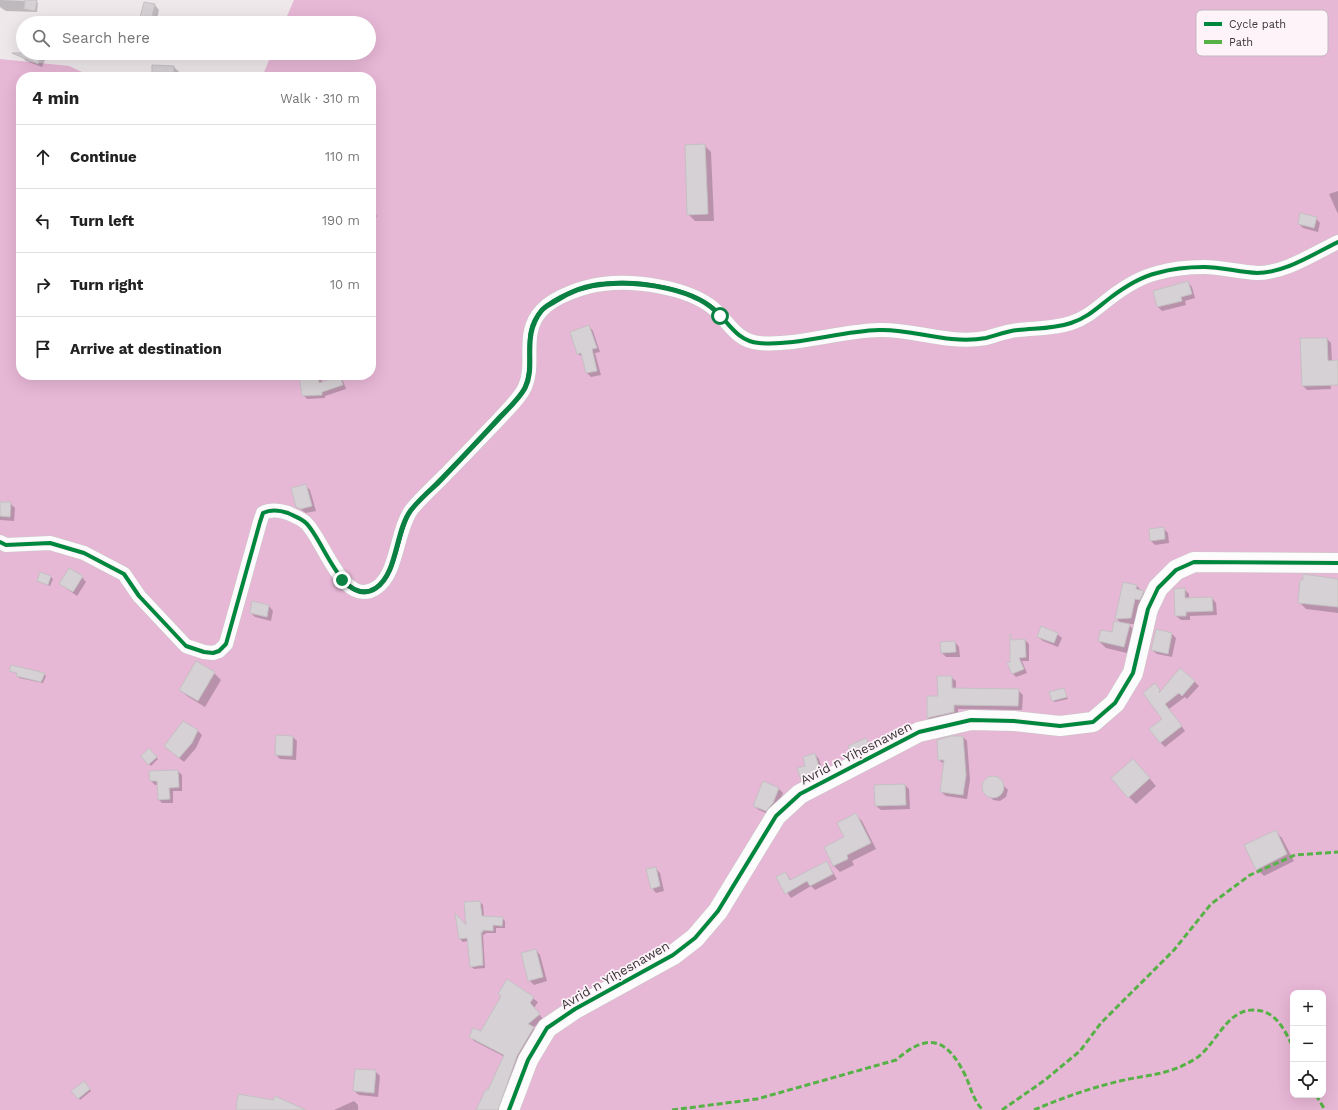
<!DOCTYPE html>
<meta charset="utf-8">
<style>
body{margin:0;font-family:"Work Sans",sans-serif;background:#f2f2f2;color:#222}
.controls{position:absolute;right:12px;bottom:12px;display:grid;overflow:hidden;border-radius:8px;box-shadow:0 4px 16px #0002}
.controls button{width:36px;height:36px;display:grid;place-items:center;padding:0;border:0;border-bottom:1px solid #e0e0e0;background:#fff;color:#222;font:20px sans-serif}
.stop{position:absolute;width:12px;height:12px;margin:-9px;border:3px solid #0b8043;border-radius:50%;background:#fff}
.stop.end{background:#0b8043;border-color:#fff;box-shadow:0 1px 4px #0008}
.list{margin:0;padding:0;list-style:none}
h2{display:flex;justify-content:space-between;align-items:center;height:52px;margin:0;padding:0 16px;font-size:17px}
h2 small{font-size:13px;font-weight:400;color:#767676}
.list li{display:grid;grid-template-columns:26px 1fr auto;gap:12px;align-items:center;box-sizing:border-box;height:64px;padding:0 16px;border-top:1px solid #e0e0e0}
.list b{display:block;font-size:15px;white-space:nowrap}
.list em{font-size:13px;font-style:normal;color:#767676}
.icon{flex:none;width:22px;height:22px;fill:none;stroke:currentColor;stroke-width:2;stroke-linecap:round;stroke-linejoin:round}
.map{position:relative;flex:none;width:1338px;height:1110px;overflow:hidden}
.search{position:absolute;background:#fff;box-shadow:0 4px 16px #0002;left:16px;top:16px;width:360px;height:44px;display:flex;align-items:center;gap:10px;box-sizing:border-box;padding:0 14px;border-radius:22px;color:#767676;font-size:15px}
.panel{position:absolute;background:#fff;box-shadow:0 4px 16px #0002;left:16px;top:72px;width:360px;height:308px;border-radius:16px}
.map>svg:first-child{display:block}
</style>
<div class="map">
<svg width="1338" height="1110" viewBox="0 0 1338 1110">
<rect width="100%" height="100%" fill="#eee8eb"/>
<path fill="#e7b7d6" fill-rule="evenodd" d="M294,0h1044v1110h-1338v-1051l69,7 24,11h-72v298h350v-298h-109l10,-24h97v-30h-85zM1293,993h30v102h-30z"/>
<g fill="#0003">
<polygon points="0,0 36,1 38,3 37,12 6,11 0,7"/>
<polygon points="155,5 159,10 156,23 145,21 141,16"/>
<polygon points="23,53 48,53 42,67 26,61 22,57"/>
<polygon points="174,67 181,74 181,77 153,77"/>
<polygon points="704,145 711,152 714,221 695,221 688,214"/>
<polygon points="1338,191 1338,214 1329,194"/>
<polygon points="371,210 377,216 371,223"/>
<polygon points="1316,218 1320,223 1318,232 1303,228 1299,224"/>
<polygon points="1188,282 1192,287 1195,298 1185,301 1186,305 1162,311 1158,307"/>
<polygon points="589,326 593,331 600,352 595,353 601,375 591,377 587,373 583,357 578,354"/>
<polygon points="1301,339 1327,339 1331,343 1332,362 1338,361 1338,375 1330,376 1331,389 1307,390 1303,386"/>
<polygon points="300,375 321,375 322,383 340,377 343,381 346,389 325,396 325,398 307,399 303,395"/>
<polygon points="306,486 310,490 316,511 306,513 297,507"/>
<polygon points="0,503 10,503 15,508 14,521 0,520"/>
<polygon points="1163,528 1168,533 1169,543 1155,545 1151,541"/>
<polygon points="51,577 53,579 50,586 38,581"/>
<polygon points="82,577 86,582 77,596 60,584"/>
<polygon points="1338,580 1338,613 1306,609 1299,602"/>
<polygon points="1124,583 1137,586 1149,598 1137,624 1128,624 1136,632 1131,654 1106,648 1099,641 1112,633 1121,623 1116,618"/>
<polygon points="1185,590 1189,594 1189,599 1212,598 1216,603 1217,615 1190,616 1190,620 1181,620 1176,616"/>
<polygon points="269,606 273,611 271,621 255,617 251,613"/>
<polygon points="1156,630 1172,634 1176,638 1172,657 1157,654 1152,650"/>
<polygon points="1057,634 1062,638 1058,647 1043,641 1038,637"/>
<polygon points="1010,637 1013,641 1025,640 1029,644 1029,661 1022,661 1027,673 1016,677 1012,673 1011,663"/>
<polygon points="955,642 959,647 960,657 946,657 942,653"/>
<polygon points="10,670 44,674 46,676 43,683 19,678 18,674"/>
<polygon points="214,673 221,680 205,707 187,696 180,690"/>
<polygon points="951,677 956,681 956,690 1018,690 1023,695 1022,710 958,709 958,716 933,722 928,718 928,697 939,697"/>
<polygon points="1194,681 1199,686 1187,699 1185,697 1169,709 1185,731 1165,747 1160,742 1164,719 1155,685 1161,692"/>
<polygon points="1063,689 1068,699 1055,702 1053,701"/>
<polygon points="198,731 202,735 196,748 184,762 169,750"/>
<polygon points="293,737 297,741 296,760 280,759 276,755"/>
<polygon points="963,737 967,741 970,780 967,799 946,796 941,792 944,764 939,760"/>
<polygon points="866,739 873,750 857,758 853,753"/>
<polygon points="149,750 158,759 151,766 142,756"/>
<polygon points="815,754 819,759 824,775 806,784 802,780 799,769 807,767"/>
<polygon points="1140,767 1156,786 1136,804 1129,797"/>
<polygon points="178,771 182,775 182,791 173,791 173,803 162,803 158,799 158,785 155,785 151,781"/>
<polygon points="991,777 998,779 1008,790 1006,797 1000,801 993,800 983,788 985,781"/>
<polygon points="905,785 909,789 910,809 881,810 876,806"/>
<polygon points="779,789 783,793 777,808 770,815 759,810 754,806"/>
<polygon points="856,815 862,821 876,849 852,861 854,865 840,872 834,866"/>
<polygon points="1275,831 1282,838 1294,861 1264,876 1257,869"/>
<polygon points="827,863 837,879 815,890 811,886 791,898 777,878 785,873 792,881"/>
<polygon points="655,868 660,873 664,891 656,893 652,888"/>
<polygon points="480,902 483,905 484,917 502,918 505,921 505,928 496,928 496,933 485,933 486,934 483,935 485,968 474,969 471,966 468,941 463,942 460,939"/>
<polygon points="536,950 540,955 547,981 534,985 529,980"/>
<polygon points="507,980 538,1002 534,1008 543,1019 533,1028 538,1032 503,1110 477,1110 488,1091 505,1057 474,1041 470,1036 481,1033 501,997 499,994"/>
<polygon points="375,1071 380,1076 378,1097 359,1095 354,1091"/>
<polygon points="85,1084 91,1091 80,1100 79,1098"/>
<polygon points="354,1101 358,1105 358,1110 334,1110"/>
</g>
<g fill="#d6d1d4" stroke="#c5c0c3">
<polygon points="25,0 37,0 35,11 24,9"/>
<polygon points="144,2 155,4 151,20 140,17"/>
<polygon points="12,53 42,53 38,64"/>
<polygon points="152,65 174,66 174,77 152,77"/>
<polygon points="705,144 708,214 687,215 685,145"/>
<polygon points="1300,213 1317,217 1314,228 1298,224"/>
<polygon points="1188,281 1192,294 1181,297 1182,301 1157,307 1153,291"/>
<polygon points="589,325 597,348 592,349 597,371 586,373 581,353 577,354 570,332"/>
<polygon points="1300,338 1327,338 1328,361 1338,360 1338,385 1302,386"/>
<polygon points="299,375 318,375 319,383 340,376 343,385 322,392 322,395 302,396"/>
<polygon points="306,484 312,506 301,509 296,507 291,488"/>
<polygon points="0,502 11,502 10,517 0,516"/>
<polygon points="1164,527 1165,539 1150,541 1149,529"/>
<polygon points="69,568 83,576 73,592 59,584"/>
<polygon points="40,572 51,576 48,585 37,581"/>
<polygon points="1303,574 1338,579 1338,607 1298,603 1300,580 1303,580"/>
<polygon points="1123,582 1137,585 1136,589 1144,591 1140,600 1135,599 1131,618 1115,619"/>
<polygon points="1185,588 1185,598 1212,597 1213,611 1186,612 1186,616 1175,616 1174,589"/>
<polygon points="252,601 269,605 267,617 250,613"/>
<polygon points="1114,621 1130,624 1124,647 1098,641 1101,630 1112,632"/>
<polygon points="1041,626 1058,633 1054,643 1037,637"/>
<polygon points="1156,629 1172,633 1168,654 1151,650"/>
<polygon points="1010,634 1012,640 1025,639 1026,657 1019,658 1024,669 1012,674 1007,663 1010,662"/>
<polygon points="955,641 956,652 941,653 940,642"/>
<polygon points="196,661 215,672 198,701 179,690"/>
<polygon points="11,665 45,673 41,682 16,676 17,673 9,671"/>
<polygon points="1180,668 1195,681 1182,696 1179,693 1165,704 1182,726 1160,743 1149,729 1162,719 1143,693 1155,683 1160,690 1159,693"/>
<polygon points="937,676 952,676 952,688 1019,689 1018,706 954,705 954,712 927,718 927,696 938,696"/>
<polygon points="1064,688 1067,697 1052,701 1049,692"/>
<polygon points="183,721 198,730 192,743 179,758 164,746"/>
<polygon points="276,735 293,736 292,756 275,755"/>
<polygon points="951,736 963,736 966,775 963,795 940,792 944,760 938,760 937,740"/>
<polygon points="866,738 869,745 852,754 848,746"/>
<polygon points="149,748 157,757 148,765 141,756"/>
<polygon points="815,753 820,771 801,780 797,768 805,766 803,757"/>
<polygon points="1133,759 1150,778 1128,798 1111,778"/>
<polygon points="178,770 179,787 169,788 170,799 158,800 157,781 150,781 149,771"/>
<circle cx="993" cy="787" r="11"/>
<polygon points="763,781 779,788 773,803 766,811 753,806"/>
<polygon points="905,784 906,805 875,806 874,785"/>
<polygon points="856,813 871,843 847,855 848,859 833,866 824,847 844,837 837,823"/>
<polygon points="1276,830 1287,854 1256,870 1244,845"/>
<polygon points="827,861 833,874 810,886 807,881 785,894 776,877 785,872 790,880"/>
<polygon points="656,867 660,886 651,889 646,869"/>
<polygon points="480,901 482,916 503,917 502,926 493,925 493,931 483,930 483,932 481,932 483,965 470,967 467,938 459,939 455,913 466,925 464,902"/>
<polygon points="536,949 543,977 528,981 521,953"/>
<polygon points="507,979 534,997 530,1003 540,1014 528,1024 534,1027 517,1056 498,1110 476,1110 486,1089 488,1090 504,1055 469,1037 473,1028 481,1031 501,996 498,994"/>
<polygon points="355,1069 376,1070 374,1093 353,1091"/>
<polygon points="84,1081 90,1089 78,1099 71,1091"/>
<polygon points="238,1094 273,1100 275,1096 306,1110 236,1110"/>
</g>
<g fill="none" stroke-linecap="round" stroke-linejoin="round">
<defs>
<path id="street" d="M0,542l6,3 44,-2 34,10 40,21 15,22 47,50 18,6 9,1 6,-2 7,-7 34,-122 3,-9c8,-4 16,-3 25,0 6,3 13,5 18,10 18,17 37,86 70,65 22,-14 20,-58 36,-79 8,-10 18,-19 28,-29 20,-20 40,-41 60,-62 9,-10 20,-20 25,-31 11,-25 -5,-54 17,-77 13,-14 43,-24 61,-26 32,-4 84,3 110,24 15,13 23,33 46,35 40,3 80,-12 120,-13 25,-1 49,7 73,9 11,1 23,1 34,-1 11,-3 21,-7 32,-8 18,-2 35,-1 53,-7 16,-5 26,-15 39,-25 13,-10 31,-21 47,-25 14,-4 32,-6 47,-6 17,0 35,5 53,6 28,0 56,-19 81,-31"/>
<polyline id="secondary" points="509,1110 528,1060 547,1028 575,1009 673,955 695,938 718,911 776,816 800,794 919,732 971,720 1014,721 1060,726 1093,722 1115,703 1133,673 1148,609 1158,588 1176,570 1194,562 1338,563"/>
</defs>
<use href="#street" stroke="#c9c5c7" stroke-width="15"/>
<use href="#secondary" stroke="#c9c5c7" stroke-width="21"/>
<use href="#street" stroke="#fcfcfc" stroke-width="14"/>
<use href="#secondary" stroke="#fcfcfc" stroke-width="20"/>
<g stroke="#56b246" stroke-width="3" stroke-dasharray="6 3" stroke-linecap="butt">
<polyline points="1316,1095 1325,1110"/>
<path d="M672,1110l85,-11 139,-39c33,-29 52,-21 70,17 5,11 8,25 17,33"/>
<polyline points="1002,1110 1045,1080 1080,1051 1101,1023 1174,950 1211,904 1250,875 1295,855 1338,852"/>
<path d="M1034,1110c28,-12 56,-22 86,-29 30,-7 47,-5 75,-22 21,-13 31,-50 59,-49 22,0 31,21 39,37"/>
</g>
<defs>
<g id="cycleway">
<path d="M0,542l6,3 44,-2 34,10 40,21 15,22 47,50 18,6 9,1 6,-2 7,-7 34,-122 3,-9c8,-4 16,-3 25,0 6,3 13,5 18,10 18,17 37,86 70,65 22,-14 20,-58 36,-79 8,-10 18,-19 28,-29 20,-20 40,-41 60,-62 9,-10 20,-20 25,-31 11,-25 -5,-54 17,-77 13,-14 43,-24 61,-26 32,-4 84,3 110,24 15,13 23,33 46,35 40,3 80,-12 120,-13 25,-1 49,7 73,9 11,1 23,1 34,-1 11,-3 21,-7 32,-8 18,-2 35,-1 53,-7 16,-5 26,-15 39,-25 13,-10 31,-21 47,-25 14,-4 32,-6 47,-6 17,0 35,5 53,6 28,0 56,-19 81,-31"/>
<polyline points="509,1110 528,1060 547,1028 575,1009 673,955 695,938 718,911 776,816 800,794 919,732 971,720 1014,721 1060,726 1093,722 1115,703 1133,673 1148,609 1158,588 1176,570 1194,562 1338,563"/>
</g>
</defs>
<use href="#cycleway" stroke="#fdf3f9" stroke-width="6"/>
<use href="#cycleway" stroke="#00873e" stroke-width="4"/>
</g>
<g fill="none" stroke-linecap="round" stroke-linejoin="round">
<path stroke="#0b8043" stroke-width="5" d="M342,580c9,9 21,17 34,8 22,-15 19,-57 35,-78 8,-10 17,-18 26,-26 21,-22 42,-44 62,-66 9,-9 20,-19 26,-30 12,-23 -5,-51 17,-78 3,-3 8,-6 12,-8 15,-10 33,-17 51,-18 34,-3 93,4 115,32"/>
</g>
<g text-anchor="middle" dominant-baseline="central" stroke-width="3.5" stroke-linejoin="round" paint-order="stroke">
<g font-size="13" fill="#393537" stroke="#fdf3f9">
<text transform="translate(856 753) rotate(-27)">Avrid n Yiḥesnawen</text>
<text transform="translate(615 975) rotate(-30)">Avrid n Yiḥesnawen</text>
</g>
</g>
<rect x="1196" y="10" width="132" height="46" rx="6" fill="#fdf3f9" stroke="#c2babf" stroke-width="1"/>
<rect x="1204" y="22" width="18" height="4" fill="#00873e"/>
<rect x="1204" y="40" width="18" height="4" fill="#56b246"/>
<g font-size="11" fill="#393537">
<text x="1229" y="28">Cycle path</text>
<text x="1229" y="46">Path</text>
</g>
</svg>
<div class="controls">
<button>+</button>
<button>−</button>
<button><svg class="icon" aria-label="locate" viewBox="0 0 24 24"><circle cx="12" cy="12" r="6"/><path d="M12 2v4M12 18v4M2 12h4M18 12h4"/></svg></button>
</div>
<div class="stop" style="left:720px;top:316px"></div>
<div class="stop end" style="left:342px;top:580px"></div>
<div class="search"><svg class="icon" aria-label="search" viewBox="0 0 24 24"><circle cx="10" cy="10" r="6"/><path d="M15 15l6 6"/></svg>Search here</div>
<section class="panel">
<h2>4 min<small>Walk · 310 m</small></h2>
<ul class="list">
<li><svg class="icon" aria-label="ahead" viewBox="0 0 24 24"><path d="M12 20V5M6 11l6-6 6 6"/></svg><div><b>Continue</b></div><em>110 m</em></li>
<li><svg class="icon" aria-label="left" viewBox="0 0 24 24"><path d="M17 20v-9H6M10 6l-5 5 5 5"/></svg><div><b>Turn left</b></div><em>190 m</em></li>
<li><svg class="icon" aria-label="right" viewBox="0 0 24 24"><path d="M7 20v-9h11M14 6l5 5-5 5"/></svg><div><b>Turn right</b></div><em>10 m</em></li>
<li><svg class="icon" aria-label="arrive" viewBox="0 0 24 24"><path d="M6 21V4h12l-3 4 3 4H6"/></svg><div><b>Arrive at destination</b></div></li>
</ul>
</section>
</div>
